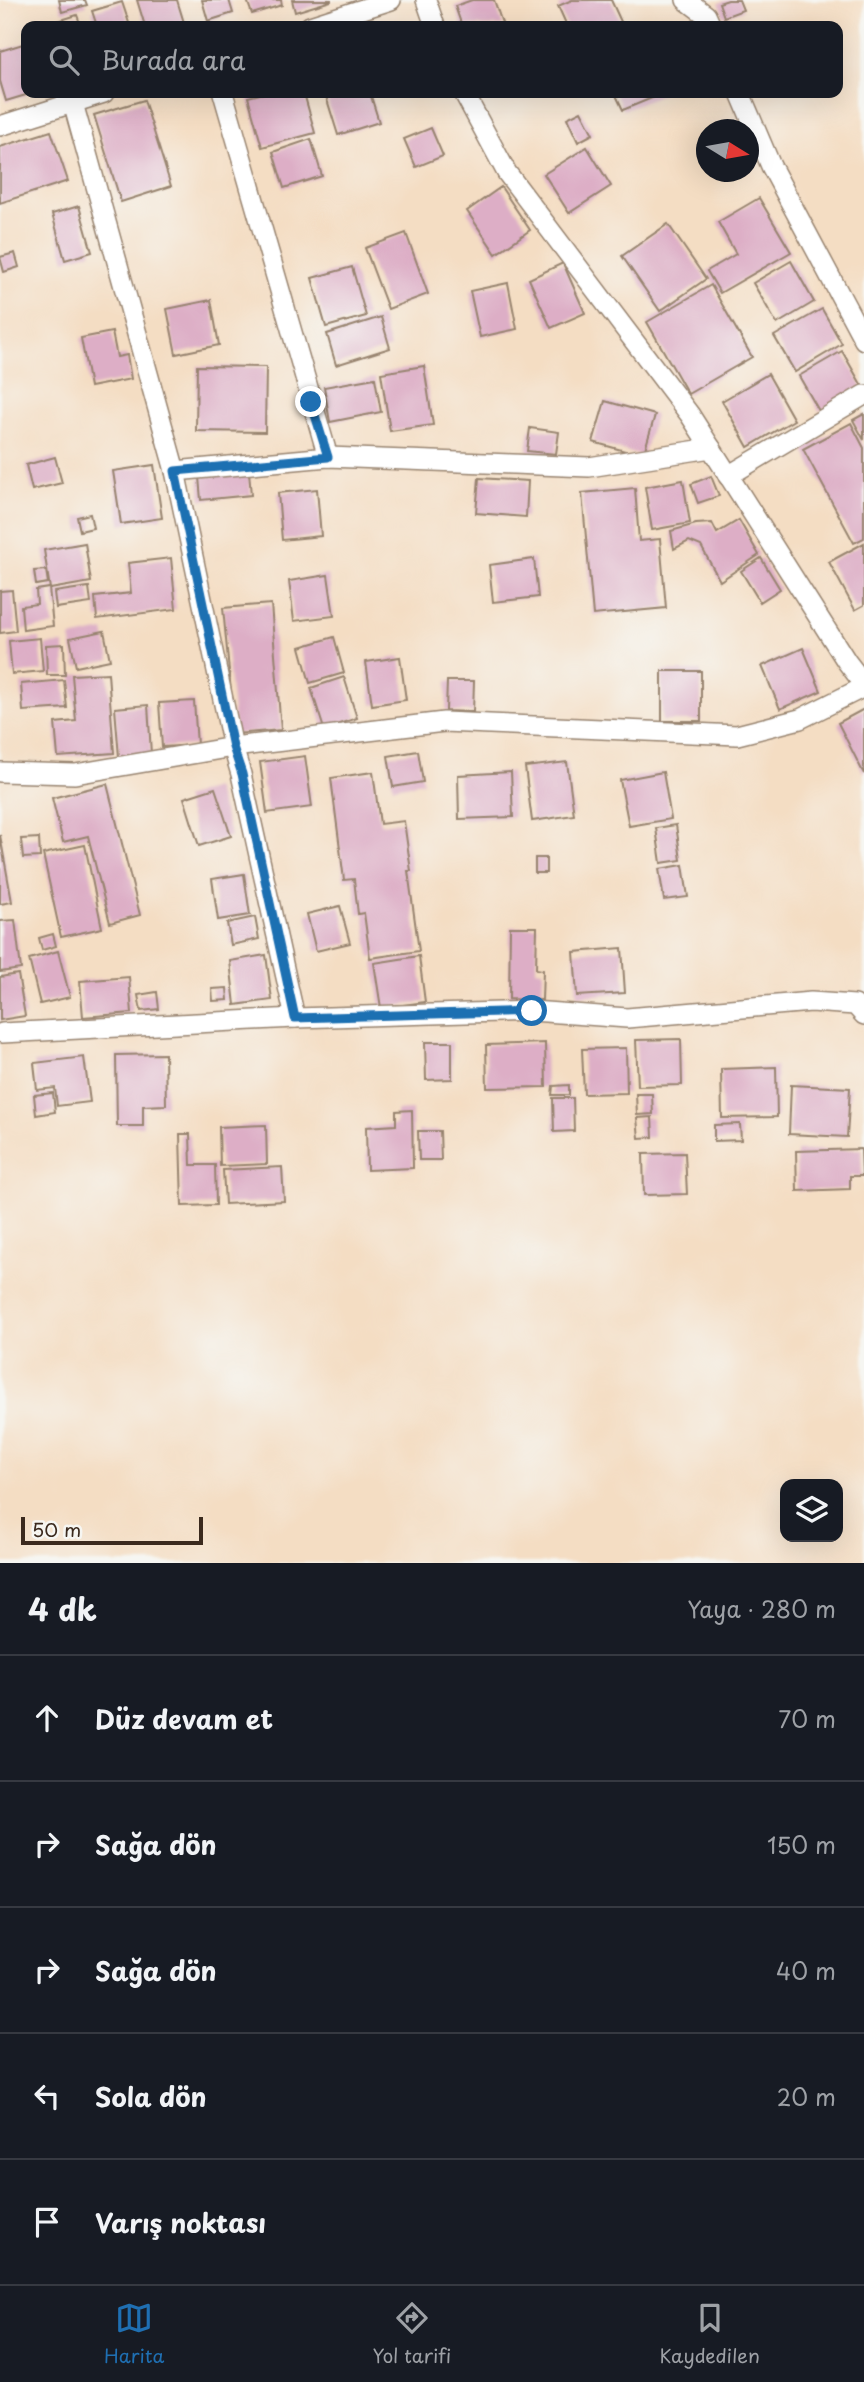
<!DOCTYPE html>
<html lang="tr">
<meta charset="utf-8">
<style>
body{margin:0;font-family:"Playpen Sans",sans-serif;background:#242831;color:#f1f3f6}
.controls{position:absolute;right:21px;bottom:21px;display:grid;overflow:hidden;border-radius:14px;box-shadow:0 7px 28px #0002}
.controls button{width:63px;height:63px;display:grid;place-items:center;padding:0;border:0;border-bottom:2px solid #363941;background:#171b24;color:#f1f3f6;font:35px sans-serif}
.compass{position:absolute;left:696px;top:119px;width:63px;height:63px;border-radius:50%;background:#171b24;box-shadow:0 7px 28px #0002;rotate:101deg}
.scale{position:absolute;left:21px;bottom:18px;width:182px;box-sizing:border-box;padding-left:7px;border:4px solid #3b2a1e;border-top:0;font-size:19px;line-height:24px;white-space:nowrap;color:#3b2a1e;-webkit-text-stroke:5px #f6f6f2;paint-order:stroke}
.stop{position:absolute;width:21px;height:21px;margin:-16px;border:5px solid #1f6fb2;border-radius:50%;background:#fff}
.stop.end{background:#1f6fb2;border-color:#fff;box-shadow:0 2px 7px #0008}
.list{margin:0;padding:0;list-style:none}
h2{display:flex;justify-content:space-between;align-items:center;height:91px;margin:0;padding:0 28px;font-size:30px}
h2 small{font-size:23px;font-weight:400;color:#9ea1a6}
.list li{display:grid;grid-template-columns:46px 1fr auto;gap:21px;align-items:center;box-sizing:border-box;height:126px;padding:0 28px;border-top:2px solid #363941}
.list b{display:block;font-size:26px;white-space:nowrap}
.list em{font-size:23px;font-style:normal;color:#9ea1a6}
.icon{flex:none;width:38px;height:38px;fill:none;stroke:currentColor;stroke-width:2;stroke-linecap:round;stroke-linejoin:round}
.map{position:relative;flex:none;width:864px;height:1563px;overflow:hidden}
.search{position:absolute;background:#171b24;box-shadow:0 7px 28px #0002;left:21px;right:21px;top:21px;height:77px;display:flex;align-items:center;gap:18px;box-sizing:border-box;padding:0 24px;border-radius:14px;color:#9ea1a6;font-size:26px}
.sheet{height:721px;background:#171b24}
nav{display:flex;justify-content:space-around;align-items:center;box-sizing:border-box;height:98px;border-top:2px solid #363941;background:#171b24;font-size:19px;color:#9ea1a6}
nav a{display:grid;justify-items:center;gap:4px}
nav .on{color:#1f6fb2}
.map>svg:first-child{display:block}
</style>
<div class="map">
<svg width="864" height="1563" viewBox="0 0 864 1563">
<rect width="100%" height="100%" fill="#f6f6f2"/>
<filter id="ink" filterUnits="userSpaceOnUse"><feTurbulence type="fractalNoise" baseFrequency=".0143" numOctaves="2"/><feDisplacementMap in="SourceGraphic" scale="14" xChannelSelector="R" yChannelSelector="G"/><feConvolveMatrix kernelMatrix="1 2 1 2 8 2 1 2 1" color-interpolation-filters="sRGB"/></filter>
<filter id="wash" filterUnits="userSpaceOnUse"><feTurbulence type="fractalNoise" baseFrequency=".00686" numOctaves="4" result="noise"/><feDisplacementMap in="SourceGraphic" scale="28" xChannelSelector="R" yChannelSelector="G"/><feGaussianBlur stdDeviation="1.57" result="paint"/><feColorMatrix in="noise" values="0 0 0 0 0 0 0 0 0 0 0 0 0 0 0 0 0 1.4 0 .05"/><feComposite in="paint" operator="in"/></filter>
<g filter="url(#wash)">
<rect width="100%" height="100%" fill="#f4ddc3"/>
<g id="blocks">
<g fill="#ddaec6">
<polygon points="59,0 85,0 87,5 62,12"/>
<polygon points="137,0 177,0 185,26 145,26"/>
<polygon points="202,0 229,0 233,13 208,21"/>
<polygon points="247,0 281,0 282,5 252,14"/>
<polygon points="292,0 331,0 331,1 295,12"/>
<polygon points="472,0 494,0 503,26 462,26 455,6"/>
<polygon points="572,0 611,0 623,26 567,26 558,6"/>
<polygon points="728,0 739,0 743,10 724,17 719,3"/>
<polygon points="122,2 130,26 97,26 92,11"/>
<polygon points="77,15 81,26 42,26"/>
<polygon points="26,43 26,95 6,101 0,81 0,51"/>
<polygon points="264,93 304,93 315,133 262,147 248,97"/>
<polygon points="325,93 370,93 379,122 338,135"/>
<polygon points="615,93 664,93 623,110"/>
<polygon points="144,100 171,186 121,202 94,115"/>
<polygon points="581,111 593,134 578,142 567,118"/>
<polygon points="431,128 443,156 416,167 404,139"/>
<polygon points="51,131 68,181 0,203 0,147"/>
<polygon points="311,139 322,176 284,188 273,152"/>
<polygon points="587,147 611,186 569,213 544,174"/>
<polygon points="501,187 530,230 496,254 467,211"/>
<polygon points="759,198 791,252 720,293 707,271 736,254 718,222"/>
<polygon points="79,206 92,252 65,260 52,214"/>
<polygon points="668,224 706,279 660,311 622,256"/>
<polygon points="406,233 428,294 388,309 365,248"/>
<polygon points="15,253 19,267 4,272 0,257"/>
<polygon points="791,261 814,302 777,324 753,283"/>
<polygon points="563,263 585,313 551,328 529,279"/>
<polygon points="352,267 366,316 326,327 312,278"/>
<polygon points="508,283 517,329 480,337 470,291"/>
<polygon points="711,285 752,357 688,394 647,322"/>
<polygon points="211,300 219,345 176,354 167,309"/>
<polygon points="822,309 842,344 795,372 774,336"/>
<polygon points="381,317 390,348 336,365 327,334"/>
<polygon points="112,332 117,357 127,355 131,379 90,387 81,338"/>
<polygon points="842,351 862,386 819,411 799,376"/>
<polygon points="197,366 266,367 265,432 196,431"/>
<polygon points="424,366 433,425 390,431 381,373"/>
<polygon points="768,374 794,420 748,447 722,401"/>
<polygon points="375,378 381,412 330,422 324,387"/>
<polygon points="605,401 655,415 643,456 593,442"/>
<polygon points="864,414 864,440 853,420"/>
<polygon points="851,423 864,448 864,538 854,543 803,449"/>
<polygon points="530,428 559,432 556,454 527,451"/>
<polygon points="55,457 62,483 32,490 26,465"/>
<polygon points="154,465 162,518 121,524 113,471"/>
<polygon points="249,472 251,495 201,500 199,477"/>
<polygon points="711,476 719,496 698,503 691,484"/>
<polygon points="479,478 528,481 526,517 476,513"/>
<polygon points="683,480 690,523 652,530 645,487"/>
<polygon points="635,488 639,541 660,539 666,608 593,615 582,493"/>
<polygon points="317,489 321,536 282,540 278,493"/>
<polygon points="90,514 93,528 80,531 77,517"/>
<polygon points="739,520 759,555 720,581 701,546 689,541 674,549 671,531 696,524 712,523 717,533"/>
<polygon points="85,543 91,582 50,589 44,550"/>
<polygon points="864,543 864,605 855,610 829,562"/>
<polygon points="171,558 176,609 97,619 95,597 131,593 128,563"/>
<polygon points="761,558 780,589 760,602 741,571"/>
<polygon points="534,559 538,597 493,602 489,565"/>
<polygon points="46,570 48,583 36,585 34,571"/>
<polygon points="328,575 334,616 294,621 289,581"/>
<polygon points="89,587 91,603 56,608 54,592"/>
<polygon points="49,588 53,626 23,630 21,606 37,604 36,590"/>
<polygon points="12,590 16,631 0,633 0,591"/>
<polygon points="271,604 281,730 235,734 223,608"/>
<polygon points="104,631 110,660 76,667 70,638"/>
<polygon points="334,637 344,673 310,683 300,647"/>
<polygon points="40,638 43,671 12,674 9,641"/>
<polygon points="64,644 65,675 47,675 46,645"/>
<polygon points="803,648 821,691 780,709 762,666"/>
<polygon points="400,657 406,700 372,705 366,662"/>
<rect x="662" y="671" width="39" height="50"/>
<polygon points="108,673 114,753 58,757 55,723 76,721 72,675"/>
<polygon points="344,677 357,718 324,729 311,688"/>
<polygon points="64,680 67,708 23,711 21,684"/>
<polygon points="447,681 474,681 473,712 446,711"/>
<polygon points="194,701 197,745 162,747 159,703"/>
<polygon points="148,705 151,754 119,757 115,708"/>
<polygon points="864,709 864,774 838,723"/>
<polygon points="418,751 423,782 393,787 388,756"/>
<polygon points="305,756 312,807 267,813 260,762"/>
<polygon points="567,762 574,815 532,821 525,767"/>
<polygon points="373,772 380,824 404,821 411,871 408,871 419,951 370,958 364,913 358,914 354,879 344,880 331,778"/>
<polygon points="511,772 513,817 459,819 458,775"/>
<polygon points="663,772 671,819 629,826 620,780"/>
<polygon points="107,784 140,915 110,923 88,836 63,842 52,798"/>
<polygon points="215,788 231,836 199,846 184,798"/>
<polygon points="676,825 681,860 661,863 656,828"/>
<polygon points="0,835 12,902 0,904"/>
<polygon points="39,838 40,857 23,858 21,839"/>
<polygon points="85,845 102,928 61,937 43,854"/>
<rect x="535" y="858" width="11" height="15"/>
<polygon points="683,865 688,897 664,900 659,869"/>
<polygon points="244,874 250,915 218,920 212,879"/>
<polygon points="340,906 350,943 316,951 307,914"/>
<polygon points="255,917 259,939 231,945 227,923"/>
<polygon points="15,920 21,969 0,972 0,921"/>
<polygon points="510,927 537,927 536,969 543,970 542,1000 509,999"/>
<polygon points="53,934 56,946 42,950 39,938"/>
<polygon points="622,948 625,993 577,996 574,952"/>
<polygon points="58,951 70,997 40,1004 29,959"/>
<polygon points="266,955 272,1000 235,1005 230,961"/>
<polygon points="419,956 425,1002 381,1008 374,963"/>
<polygon points="18,974 25,1016 0,1020 0,977"/>
<polygon points="129,977 132,1013 83,1017 80,981"/>
<polygon points="227,988 228,1000 213,1001 212,989"/>
<polygon points="157,992 159,1009 141,1011 138,995"/>
<polygon points="681,1039 682,1085 638,1086 636,1040"/>
<polygon points="425,1042 452,1042 452,1079 426,1080"/>
<polygon points="545,1043 546,1087 487,1088 486,1045"/>
<polygon points="626,1048 627,1093 584,1094 582,1049"/>
<polygon points="165,1054 166,1105 143,1106 143,1126 117,1126 116,1055"/>
<polygon points="84,1057 90,1102 57,1106 55,1088 37,1090 34,1063"/>
<polygon points="776,1067 777,1117 722,1118 721,1069"/>
<polygon points="569,1085 569,1095 552,1095 553,1086"/>
<polygon points="791,1085 850,1088 847,1137 789,1134"/>
<polygon points="53,1093 55,1112 36,1115 34,1095"/>
<polygon points="636,1094 652,1094 653,1114 637,1115"/>
<polygon points="553,1098 573,1098 574,1131 554,1132"/>
<polygon points="412,1110 413,1168 367,1170 366,1127 396,1125 396,1111"/>
<polygon points="652,1117 653,1137 639,1138 637,1118"/>
<polygon points="740,1124 741,1140 714,1141 714,1125"/>
<polygon points="266,1125 267,1164 220,1166 219,1127"/>
<polygon points="418,1131 440,1131 441,1160 419,1160"/>
<polygon points="180,1134 190,1134 191,1165 215,1165 216,1205 182,1206"/>
<polygon points="861,1149 862,1176 850,1176 850,1189 797,1191 796,1151"/>
<polygon points="685,1153 687,1194 644,1195 643,1154"/>
<polygon points="282,1167 284,1201 225,1204 223,1170"/>
</g>
</g>
</g>
<g filter="url(#ink)">
<use href="#blocks" fill-opacity="0" stroke="#988470" stroke-width="2"/>
<g fill="none" stroke-linecap="round" stroke-linejoin="round">
<defs>
<g id="minor">
<polyline points="426,0 435,26"/>
<polyline points="686,0 706,15 711,26"/>
<polyline points="310,26 391,0"/>
<polyline points="223,93 328,457"/>
<polyline points="464,93 507,173 690,415 847,662 864,684"/>
<polyline points="740,93 771,166 864,340"/>
<polyline points="73,103 175,471 233,747 241,774 295,1018"/>
<polyline points="0,126 104,93"/>
<polyline points="175,471 328,457 589,467 711,448"/>
<polyline points="728,476 864,395"/>
<polyline points="0,772 75,774 233,747 444,722 737,735 800,719 864,687"/>
<polyline points="2,1033 295,1018 532,1011 627,1018 811,1002 855,1005 864,1015"/>
</g>
</defs>
<use href="#minor" stroke="#988470" stroke-width="22"/>
<use href="#minor" stroke="#fff" stroke-width="19"/>
</g>
</g>
<g fill="none" stroke-linecap="round" stroke-linejoin="round" filter="url(#ink)">
<polyline stroke="#1f6fb2" stroke-width="9" points="311,402 328,457 175,471 233,747 242,774 295,1018 532,1011"/>
</g>
</svg>
<div class="controls">
<button><svg class="icon" aria-label="layers" viewBox="0 0 24 24"><path d="M12 4l9 5-9 5-9-5zM3 14l9 5 9-5"/></svg></button>
</div>
<svg class="compass" viewBox="-18 -18 36 36"><path d="M0-13l5 13h-10z" fill="#e53935"/><path d="M0 13l5-13h-10z" fill="#9ea1a6"/></svg>
<div class="scale">50 m</div>
<div class="stop" style="left:532px;top:1011px"></div>
<div class="stop end" style="left:311px;top:402px"></div>
<div class="search"><svg class="icon" aria-label="search" viewBox="0 0 24 24"><circle cx="10" cy="10" r="6"/><path d="M15 15l6 6"/></svg>Burada ara</div>
</div>
<section class="sheet">
<h2>4 dk<small>Yaya · 280 m</small></h2>
<ul class="list">
<li><svg class="icon" aria-label="ahead" viewBox="0 0 24 24"><path d="M12 20V5M6 11l6-6 6 6"/></svg><div><b>Düz devam et</b></div><em>70 m</em></li>
<li><svg class="icon" aria-label="right" viewBox="0 0 24 24"><path d="M7 20v-9h11M14 6l5 5-5 5"/></svg><div><b>Sağa dön</b></div><em>150 m</em></li>
<li><svg class="icon" aria-label="right" viewBox="0 0 24 24"><path d="M7 20v-9h11M14 6l5 5-5 5"/></svg><div><b>Sağa dön</b></div><em>40 m</em></li>
<li><svg class="icon" aria-label="left" viewBox="0 0 24 24"><path d="M17 20v-9H6M10 6l-5 5 5 5"/></svg><div><b>Sola dön</b></div><em>20 m</em></li>
<li><svg class="icon" aria-label="arrive" viewBox="0 0 24 24"><path d="M6 21V4h12l-3 4 3 4H6"/></svg><div><b>Varış noktası</b></div></li>
</ul>
</section>
<nav>
<a class="on"><svg class="icon" aria-label="map" viewBox="0 0 24 24"><path d="M3 6l6-2 6 2 6-2v14l-6 2-6-2-6 2zM9 4v14M15 6v14"/></svg>Harita</a>
<a><svg class="icon" aria-label="directions" viewBox="0 0 24 24"><path d="M12 3l9 9-9 9-9-9zM9 14v-3h6M13 9l2 2-2 2"/></svg>Yol tarifi</a>
<a><svg class="icon" aria-label="saved" viewBox="0 0 24 24"><path d="M7 4h10v16l-5-4-5 4z"/></svg>Kaydedilen</a>
</nav>
